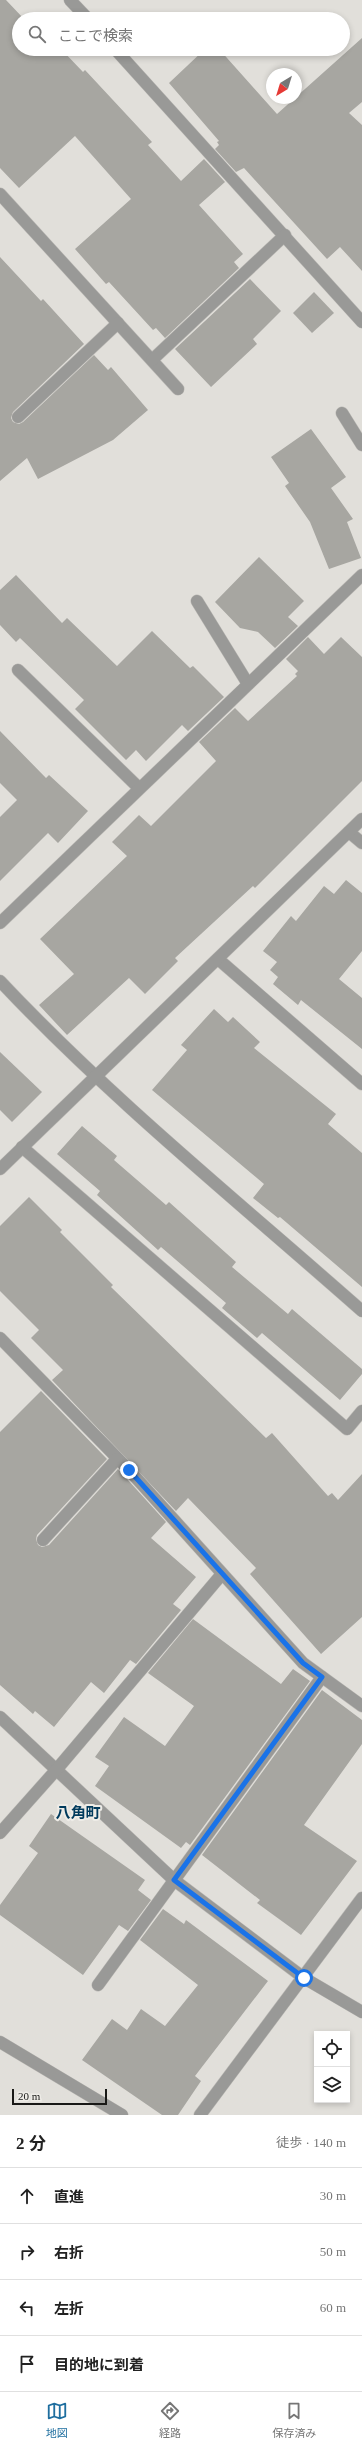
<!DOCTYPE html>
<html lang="ja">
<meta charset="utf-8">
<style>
body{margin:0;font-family:"Times New Roman","Noto Sans JP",serif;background:#f2f2f2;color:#222}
.controls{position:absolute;right:12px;bottom:12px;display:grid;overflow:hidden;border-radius:0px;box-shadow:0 2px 6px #0003}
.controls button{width:36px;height:36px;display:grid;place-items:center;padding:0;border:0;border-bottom:1px solid #e0e0e0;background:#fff;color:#222;font:20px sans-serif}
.compass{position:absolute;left:266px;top:68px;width:36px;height:36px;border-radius:50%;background:#fff;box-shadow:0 2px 6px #0003;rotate:218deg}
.scale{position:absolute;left:12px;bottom:10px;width:95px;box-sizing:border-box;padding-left:4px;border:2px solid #191917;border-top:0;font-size:11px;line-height:14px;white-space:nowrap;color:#191917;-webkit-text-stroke:3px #eeece7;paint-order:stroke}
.stop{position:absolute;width:12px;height:12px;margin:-9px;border:3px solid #1a73e8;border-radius:50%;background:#fff}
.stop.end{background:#1a73e8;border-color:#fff;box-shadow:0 1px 4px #0008}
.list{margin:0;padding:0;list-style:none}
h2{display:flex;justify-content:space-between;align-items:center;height:52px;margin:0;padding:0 16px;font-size:17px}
h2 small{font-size:13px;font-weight:400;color:#767676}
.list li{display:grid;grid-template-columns:26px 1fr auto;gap:12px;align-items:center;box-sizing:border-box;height:56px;padding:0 16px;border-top:1px solid #e0e0e0}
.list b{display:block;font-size:15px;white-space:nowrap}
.list em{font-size:13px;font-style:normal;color:#767676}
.icon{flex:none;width:22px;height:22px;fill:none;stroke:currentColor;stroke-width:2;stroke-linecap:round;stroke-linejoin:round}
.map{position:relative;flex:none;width:362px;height:2115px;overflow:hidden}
.search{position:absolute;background:#fff;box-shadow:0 2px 6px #0003;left:12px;right:12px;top:12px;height:44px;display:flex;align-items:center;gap:10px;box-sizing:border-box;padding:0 14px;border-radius:22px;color:#767676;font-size:15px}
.sheet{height:276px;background:#fff}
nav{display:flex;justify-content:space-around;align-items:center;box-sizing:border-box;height:56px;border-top:1px solid #e0e0e0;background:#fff;font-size:11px;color:#767676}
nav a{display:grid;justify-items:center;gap:2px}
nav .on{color:#1e6e9f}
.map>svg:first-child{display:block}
</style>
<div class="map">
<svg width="362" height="2115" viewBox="0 0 362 2115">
<rect width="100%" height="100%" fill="#e1dfda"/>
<g fill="#a7a6a1">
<polygon points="0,0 6,0 24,19 28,15 32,19 19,19 19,49 61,49 83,72 85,70 152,142 148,145 181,181 204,159 225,182 199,205 243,254 234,262 239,268 165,338 156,328 153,330 109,282 106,284 75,249 131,199 75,136 19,188 0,168"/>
<polygon points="362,38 362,102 349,113 362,125 362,271 340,247 327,259 244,168 236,172 215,149 219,145 217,142 219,141 169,83 205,49 219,49 277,114"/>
<polygon points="0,257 41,301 43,299 84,344 13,412 11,418 13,422 19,424 23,422 94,355 108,370 111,367 148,410 113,440 38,479 27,458 0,481"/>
<polygon points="250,279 281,311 253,339 257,344 211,387 175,349"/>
<polygon points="314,292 334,313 312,333 293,313"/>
<polygon points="311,429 346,477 331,488 353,519 347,522 361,558 329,569 310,522 285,486 289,483 271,457"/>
<polygon points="259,557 304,601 288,617 298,626 275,648 258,632 240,628 215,602"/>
<polygon points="16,575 62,623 67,618 117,666 152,631 190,668 193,666 224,697 188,731 182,725 146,761 136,750 126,760 75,709 84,700 20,638 16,642 0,625 0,590"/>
<polygon points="308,637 324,654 341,637 362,657 362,781 255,888 253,886 175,958 178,961 145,994 129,978 67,1035 39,1005 74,974 40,939 127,856 112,842 139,815 151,826 216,761 199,742 235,708 248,721 297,676 295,674 298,671 286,659"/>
<polygon points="0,731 46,778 49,775 88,811 58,843 48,833 0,881 0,817 17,800 0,783"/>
<polygon points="346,880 362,893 362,951 339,979 362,998 362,1049 301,1000 298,1005 273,984 278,977 270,970 277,962 263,951 291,916 296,921 324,886 334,894"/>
<polygon points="214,1009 228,1022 233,1017 260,1042 254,1048 336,1114 328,1124 362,1153 362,1287 280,1217 278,1218 253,1198 264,1184 152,1090 187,1050 181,1045"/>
<polygon points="0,1052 42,1092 12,1122 0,1110"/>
<polygon points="82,1126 117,1156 114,1160 166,1205 169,1202 236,1262 232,1267 288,1314 292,1309 362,1369 362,1374 340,1400 262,1333 257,1338 222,1308 226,1303 161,1247 158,1250 97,1195 100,1191 57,1154"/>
<polygon points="29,1197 62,1230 60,1232 113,1285 111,1287 266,1438 272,1433 328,1496 332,1493 338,1500 362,1474 362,1617 321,1654 250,1574 256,1568 188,1498 176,1511 52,1380 63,1370 31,1338 39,1330 0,1291 0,1226"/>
<polygon points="41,1391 107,1459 37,1535 36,1539 38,1545 42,1547 49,1545 118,1469 166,1522 151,1538 196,1577 173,1604 181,1610 136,1664 130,1660 104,1693 91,1682 54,1727 35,1711 33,1714 0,1685 0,1432"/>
<polygon points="193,1619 281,1684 293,1669 310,1681 190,1845 186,1842 181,1848 95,1786 109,1766 95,1757 124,1717 165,1746 194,1706 148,1673"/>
<polygon points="322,1690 362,1720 362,1744 304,1825 357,1861 301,1935 257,1903 260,1900 202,1855"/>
<polygon points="51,1814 145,1880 138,1890 151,1900 128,1931 119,1925 83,1975 0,1915 0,1905 38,1853 29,1846"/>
<polygon points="163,1909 184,1924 186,1920 268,1981 195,2076 201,2081 178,2115 162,2115 82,2060 112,2019 127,2030 141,2009 165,2026 198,1985 140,1940"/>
</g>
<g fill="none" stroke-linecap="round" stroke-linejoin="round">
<defs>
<g id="street">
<polyline points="70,0 88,19"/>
<polyline points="115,49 362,322"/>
<polyline points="0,194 178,389"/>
<polyline points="152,360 285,235"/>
<polyline points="342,413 362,445"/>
<polyline points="18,417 118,323"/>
<polyline points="197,601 248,684"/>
<polyline points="18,670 139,788"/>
<polyline points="349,832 362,843"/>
<polyline points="0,923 362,575"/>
<polyline points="218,959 362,1084"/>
<path d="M0,981c112,119 240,222 362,330"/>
<polyline points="22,1147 347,1429 362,1411"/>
<polyline points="0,1169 362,819"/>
<polyline points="0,1338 129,1470 303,1663 362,1706"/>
<polyline points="43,1540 117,1459"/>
<polyline points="0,1717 174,1880 304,1978 362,2012"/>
<polyline points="0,1833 57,1769 222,1574"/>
<polyline points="98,1985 322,1677"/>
<polyline points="0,2042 122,2115"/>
<polyline points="200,2115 362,1898"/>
</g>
</defs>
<use href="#street" stroke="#bdbbb7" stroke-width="13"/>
<use href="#street" stroke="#999997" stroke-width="12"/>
</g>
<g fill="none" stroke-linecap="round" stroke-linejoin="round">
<polyline stroke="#1a73e8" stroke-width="5" points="129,1470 303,1663 322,1677 174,1880 304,1978"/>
</g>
<g text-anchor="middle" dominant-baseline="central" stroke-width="4" stroke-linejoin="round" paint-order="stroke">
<g font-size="15" font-weight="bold" fill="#003a5c" stroke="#eeece7">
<text x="78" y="1813">八角町</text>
</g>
</g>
</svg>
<div class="controls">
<button><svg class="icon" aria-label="locate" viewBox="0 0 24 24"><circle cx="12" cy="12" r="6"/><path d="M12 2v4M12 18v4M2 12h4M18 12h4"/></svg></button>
<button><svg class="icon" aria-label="layers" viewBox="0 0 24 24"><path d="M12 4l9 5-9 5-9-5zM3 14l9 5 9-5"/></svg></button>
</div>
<svg class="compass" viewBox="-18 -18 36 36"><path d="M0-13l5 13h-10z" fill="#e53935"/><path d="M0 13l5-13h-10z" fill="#767676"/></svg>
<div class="scale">20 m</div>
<div class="stop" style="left:304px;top:1978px"></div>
<div class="stop end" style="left:129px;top:1470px"></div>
<div class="search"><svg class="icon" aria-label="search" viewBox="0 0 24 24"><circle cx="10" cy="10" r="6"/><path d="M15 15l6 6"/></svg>ここで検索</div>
</div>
<section class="sheet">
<h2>2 分<small>徒歩 · 140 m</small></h2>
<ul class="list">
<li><svg class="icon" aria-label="ahead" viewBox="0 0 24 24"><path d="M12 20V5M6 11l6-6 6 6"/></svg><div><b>直進</b></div><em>30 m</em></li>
<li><svg class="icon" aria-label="right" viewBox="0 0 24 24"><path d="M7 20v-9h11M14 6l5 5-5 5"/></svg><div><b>右折</b></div><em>50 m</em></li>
<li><svg class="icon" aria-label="left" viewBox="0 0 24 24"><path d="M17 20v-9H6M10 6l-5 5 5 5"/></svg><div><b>左折</b></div><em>60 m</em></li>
<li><svg class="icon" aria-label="arrive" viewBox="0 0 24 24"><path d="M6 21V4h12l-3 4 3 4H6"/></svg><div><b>目的地に到着</b></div></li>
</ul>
</section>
<nav>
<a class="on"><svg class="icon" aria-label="map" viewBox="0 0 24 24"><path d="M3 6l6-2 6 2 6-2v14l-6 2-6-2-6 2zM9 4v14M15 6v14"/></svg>地図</a>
<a><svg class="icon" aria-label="directions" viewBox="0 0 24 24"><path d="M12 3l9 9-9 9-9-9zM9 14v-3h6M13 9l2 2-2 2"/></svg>経路</a>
<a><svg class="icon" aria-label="saved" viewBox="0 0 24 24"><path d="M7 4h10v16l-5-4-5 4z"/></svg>保存済み</a>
</nav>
